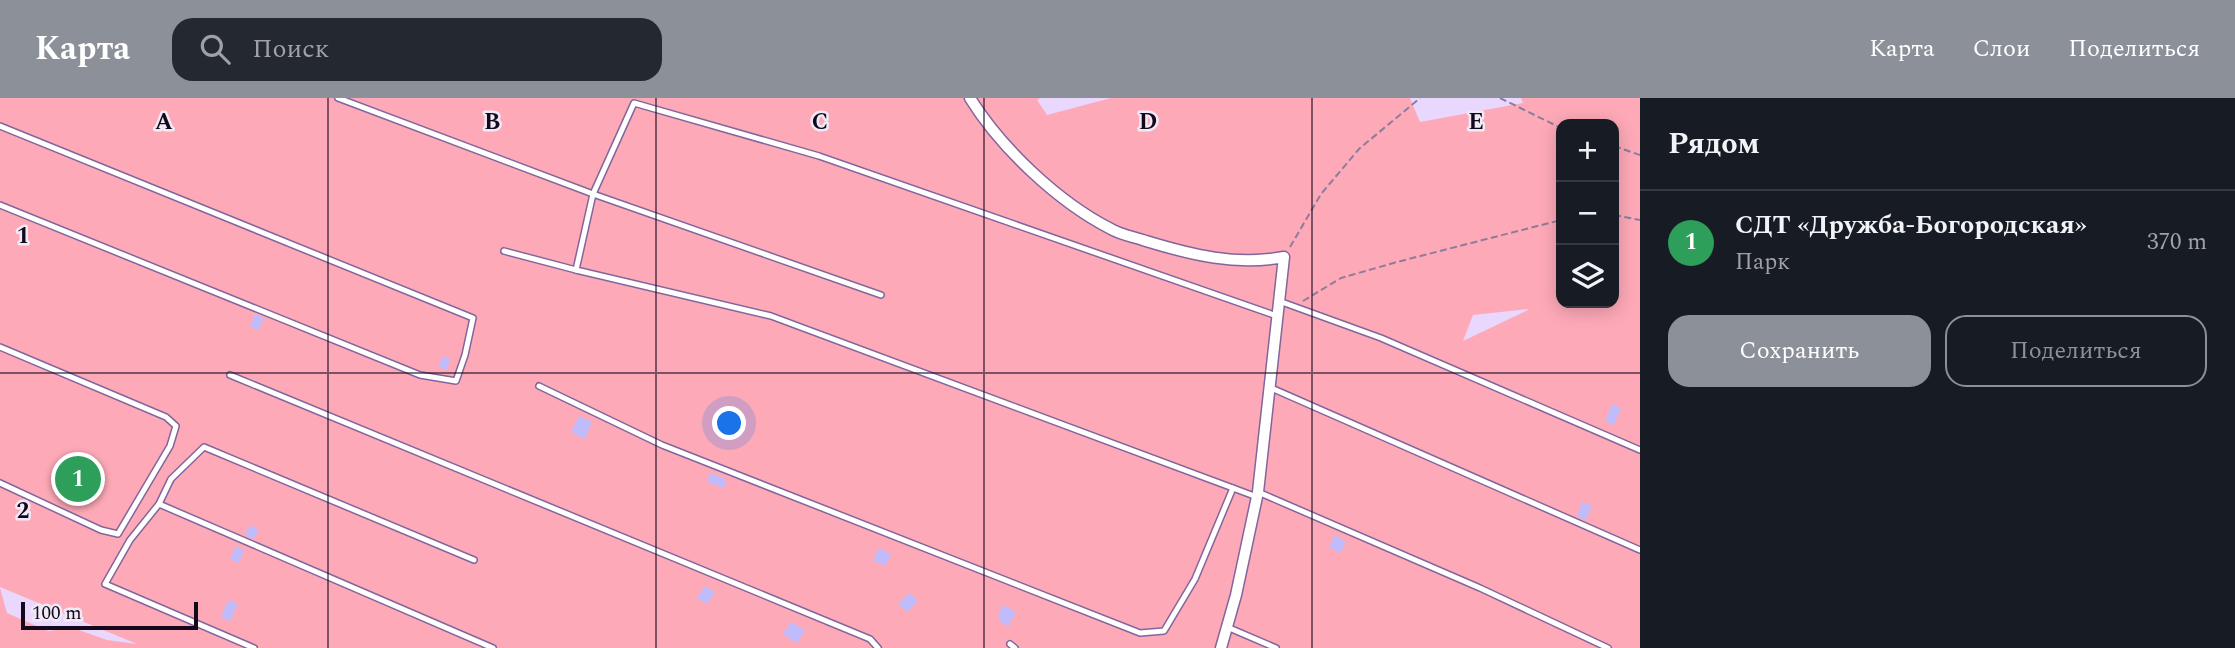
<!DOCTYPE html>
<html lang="ru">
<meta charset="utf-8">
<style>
body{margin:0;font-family:Spectral,serif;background:#242831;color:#f1f3f6}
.controls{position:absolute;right:21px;top:21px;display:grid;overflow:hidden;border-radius:14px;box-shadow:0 4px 18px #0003}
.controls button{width:63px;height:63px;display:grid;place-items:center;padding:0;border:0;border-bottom:2px solid #363941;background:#171b24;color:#f1f3f6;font:35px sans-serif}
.scale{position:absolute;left:21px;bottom:18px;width:177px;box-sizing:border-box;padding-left:7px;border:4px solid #14081d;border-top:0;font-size:19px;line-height:24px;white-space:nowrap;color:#14081d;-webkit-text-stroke:5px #f0eaf7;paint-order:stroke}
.you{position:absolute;left:730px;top:326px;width:24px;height:24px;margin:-18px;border:5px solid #fff;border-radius:50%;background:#1a73e8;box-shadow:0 0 0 10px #1a73e833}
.badge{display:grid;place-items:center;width:46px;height:46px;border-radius:50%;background:#8c9099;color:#fff;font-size:23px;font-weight:700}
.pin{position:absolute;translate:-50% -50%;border:4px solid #fff;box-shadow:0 2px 7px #0006}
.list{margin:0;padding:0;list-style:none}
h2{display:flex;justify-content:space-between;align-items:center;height:91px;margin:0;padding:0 28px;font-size:30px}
h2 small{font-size:23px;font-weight:400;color:#9ea1a6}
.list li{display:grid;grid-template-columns:46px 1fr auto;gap:21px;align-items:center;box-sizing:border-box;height:105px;padding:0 28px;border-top:2px solid #363941}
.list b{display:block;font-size:26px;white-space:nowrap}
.list p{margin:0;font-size:23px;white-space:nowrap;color:#9ea1a6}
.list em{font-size:23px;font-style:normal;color:#9ea1a6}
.actions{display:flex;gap:14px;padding:21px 28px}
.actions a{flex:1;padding:16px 0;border:2px solid #8c9099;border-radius:21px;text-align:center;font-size:24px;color:#8c9099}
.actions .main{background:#8c9099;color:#fff}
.icon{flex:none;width:38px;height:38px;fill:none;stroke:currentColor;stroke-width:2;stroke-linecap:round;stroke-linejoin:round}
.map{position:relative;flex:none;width:1640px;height:550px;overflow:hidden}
header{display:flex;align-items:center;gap:42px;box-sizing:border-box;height:98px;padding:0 35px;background:#8c9099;color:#fff}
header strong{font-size:33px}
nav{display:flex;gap:38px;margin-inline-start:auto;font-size:24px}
.search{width:490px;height:63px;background:#242831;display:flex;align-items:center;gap:18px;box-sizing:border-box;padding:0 24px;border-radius:21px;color:#9ea1a6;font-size:26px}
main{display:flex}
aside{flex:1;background:#171b24}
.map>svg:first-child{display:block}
</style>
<header>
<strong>Карта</strong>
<div class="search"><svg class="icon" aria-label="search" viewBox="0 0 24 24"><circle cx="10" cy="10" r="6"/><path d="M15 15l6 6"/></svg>Поиск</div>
<nav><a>Карта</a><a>Слои</a><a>Поделиться</a></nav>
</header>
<main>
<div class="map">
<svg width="1640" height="550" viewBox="0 0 1640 550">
<rect width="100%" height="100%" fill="#ead7fd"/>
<path fill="#fea9b8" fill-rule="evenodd" d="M0,0h1040l-3,2 10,15 64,-17h299l10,24 103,-19 -2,-5h119v550h-1640v-60l7,25 41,18 25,-3 34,12 30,4 -137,-57zM1561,26h53v179h-53zM1528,211v1l-65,31 10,-26z"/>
<g fill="#c0bcfc">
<polygon points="255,216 264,220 259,232 250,229"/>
<polygon points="442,258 450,261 447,272 439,269"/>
<polygon points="1612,306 1621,310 1614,327 1605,323"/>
<polygon points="579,318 592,324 585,341 571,334"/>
<polygon points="710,375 726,381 724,390 707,384"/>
<polygon points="1582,404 1592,408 1586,422 1577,418"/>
<polygon points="250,427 259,432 253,441 245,437"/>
<polygon points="1335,437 1346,444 1340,455 1329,449"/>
<polygon points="236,448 244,452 239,465 230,461"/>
<polygon points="879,450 891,456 885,468 873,462"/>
<polygon points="705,488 715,494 707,506 697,500"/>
<polygon points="909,495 918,503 907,514 898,506"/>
<polygon points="228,502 238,506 230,523 221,519"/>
<polygon points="1003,507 1016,514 1008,528 999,523 1001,519 998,517"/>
<polygon points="791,524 805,532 797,545 783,536"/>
</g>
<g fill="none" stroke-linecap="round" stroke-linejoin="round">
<defs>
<g id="service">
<polyline points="338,0 593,96 881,197"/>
<polyline points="0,28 473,220 465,257 456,283 420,277 0,107"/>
<polyline points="504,153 576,172"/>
<polyline points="1279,203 1381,240 1640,352"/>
<polyline points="0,249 166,319 176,328 170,348 118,436 101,432 0,385"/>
<polyline points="230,277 870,541 878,550"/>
<polyline points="539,288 662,347 1140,535 1164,533 1195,481 1233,390"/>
<polyline points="1269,289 1640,452"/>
<polyline points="1258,394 1480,490 1608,550"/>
<polyline points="1257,399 771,218 576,172 593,96 634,5 819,58 1277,218"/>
<polyline points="159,406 493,550"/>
<polyline points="1227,529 1276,550"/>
<polyline points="1010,546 1015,550"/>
<polyline points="254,550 105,486 130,442 159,406 171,381 204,349 474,462"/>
</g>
<path id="minor" d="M970,0c31,50 88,104 141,131 10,6 24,8 35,12 46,14 90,25 138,16l-26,235 -22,103 -15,53"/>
</defs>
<use href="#service" stroke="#82659d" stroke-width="8"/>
<use href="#minor" stroke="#82659d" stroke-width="13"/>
<g stroke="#8d7d9c" stroke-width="2" stroke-dasharray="7 3.5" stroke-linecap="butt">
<polyline points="1500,0 1561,30"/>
<polyline points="1614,48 1640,57"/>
<polyline points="1614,117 1640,122"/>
<polyline points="1290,149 1321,96 1359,51 1420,0"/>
<polyline points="1303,203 1341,180 1397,164 1561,122"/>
</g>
<use href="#service" stroke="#fff" stroke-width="5"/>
<use href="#minor" stroke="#fff" stroke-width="10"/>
</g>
<path fill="none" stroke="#14081d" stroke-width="2" stroke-opacity="0.55" d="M328,0v550M656,0v550M984,0v550M1312,0v550M0,275h1640"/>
<g font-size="23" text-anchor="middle" font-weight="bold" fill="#14081d" stroke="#f0eaf7" stroke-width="5" stroke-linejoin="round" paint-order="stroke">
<text x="164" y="31">A</text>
<text x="492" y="31">B</text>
<text x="820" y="31">C</text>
<text x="1148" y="31">D</text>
<text x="1476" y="31">E</text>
<text x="23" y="145">1</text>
<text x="23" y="420">2</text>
</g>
</svg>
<div class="controls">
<button>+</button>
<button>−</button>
<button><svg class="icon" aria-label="layers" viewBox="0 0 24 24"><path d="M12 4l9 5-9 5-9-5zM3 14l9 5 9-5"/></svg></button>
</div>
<div class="scale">100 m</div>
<div class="you"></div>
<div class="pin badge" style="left:78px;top:381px;background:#2e9e5b">1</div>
</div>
<aside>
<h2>Рядом<small></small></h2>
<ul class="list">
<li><span class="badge" style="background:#2e9e5b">1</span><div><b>СДТ «Дружба-Богородская»</b><p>Парк</p></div><em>370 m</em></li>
</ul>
<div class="actions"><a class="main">Сохранить</a><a>Поделиться</a></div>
</aside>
</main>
